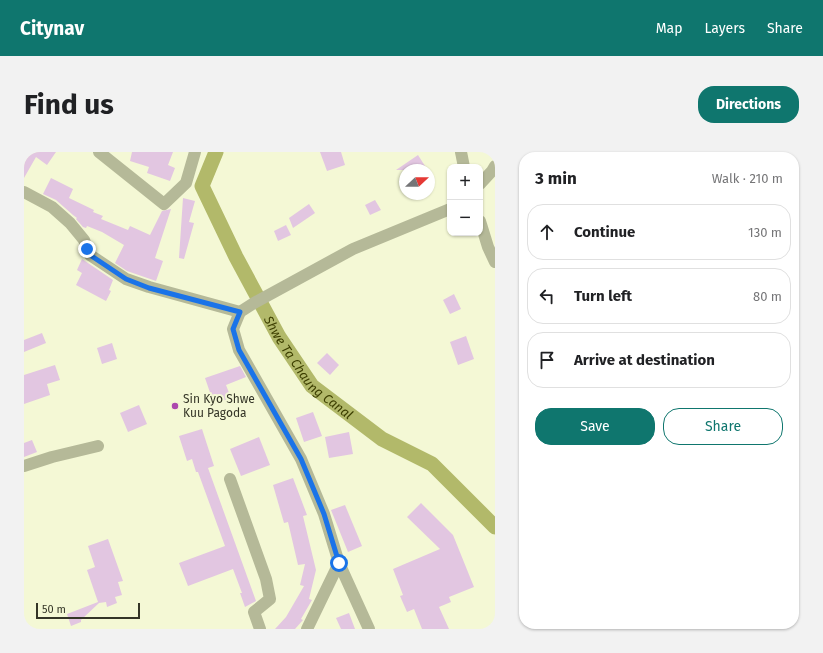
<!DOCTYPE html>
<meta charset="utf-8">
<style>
body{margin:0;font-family:"Fira Sans",sans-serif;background:#f2f2f2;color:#202124}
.controls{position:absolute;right:12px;top:12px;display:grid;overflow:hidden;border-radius:8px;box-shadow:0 1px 3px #0004}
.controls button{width:36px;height:36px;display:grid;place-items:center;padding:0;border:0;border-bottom:1px solid #e0e0e0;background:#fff;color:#202124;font:20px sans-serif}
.compass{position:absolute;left:375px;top:12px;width:36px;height:36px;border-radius:50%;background:#fff;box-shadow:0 1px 3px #0004;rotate:68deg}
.scale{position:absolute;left:12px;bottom:10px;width:104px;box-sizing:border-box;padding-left:4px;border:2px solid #343527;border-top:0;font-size:11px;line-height:14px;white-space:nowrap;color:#343527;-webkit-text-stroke:3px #f4f8d5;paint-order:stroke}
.stop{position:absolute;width:12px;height:12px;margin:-9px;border:3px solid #1a73e8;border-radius:50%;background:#fff}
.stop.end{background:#1a73e8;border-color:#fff;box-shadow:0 1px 4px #0008}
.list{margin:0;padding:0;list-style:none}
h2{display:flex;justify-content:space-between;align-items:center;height:52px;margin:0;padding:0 16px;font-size:17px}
h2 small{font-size:13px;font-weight:400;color:#757577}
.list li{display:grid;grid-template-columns:26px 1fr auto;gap:12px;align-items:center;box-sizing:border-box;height:56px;margin:0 8px 8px;padding:0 8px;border:1px solid #e0e0e0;border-radius:16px}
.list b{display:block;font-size:15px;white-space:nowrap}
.list em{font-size:13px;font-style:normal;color:#757577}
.actions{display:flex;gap:8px;padding:12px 16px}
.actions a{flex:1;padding:9px 0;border:1px solid #0f766e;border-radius:16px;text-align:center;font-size:14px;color:#0f766e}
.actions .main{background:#0f766e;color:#fff}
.icon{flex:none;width:22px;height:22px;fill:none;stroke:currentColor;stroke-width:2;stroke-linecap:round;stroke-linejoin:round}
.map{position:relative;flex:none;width:471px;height:477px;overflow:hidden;border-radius:16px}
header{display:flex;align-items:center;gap:24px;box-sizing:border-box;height:56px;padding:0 20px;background:#0f766e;color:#fff}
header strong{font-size:19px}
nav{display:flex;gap:22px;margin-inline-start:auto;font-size:14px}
.intro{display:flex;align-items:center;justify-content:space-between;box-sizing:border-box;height:96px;padding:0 24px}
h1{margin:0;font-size:28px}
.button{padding:10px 18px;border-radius:16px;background:#0f766e;color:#fff;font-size:14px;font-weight:700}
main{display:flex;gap:24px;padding:0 24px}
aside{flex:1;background:#fff;border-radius:16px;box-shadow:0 1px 3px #0004}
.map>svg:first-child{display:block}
</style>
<header>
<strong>Citynav</strong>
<nav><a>Map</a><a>Layers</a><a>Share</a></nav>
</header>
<div class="intro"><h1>Find us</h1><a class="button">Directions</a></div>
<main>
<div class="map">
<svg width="471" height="477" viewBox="0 0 471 477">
<rect width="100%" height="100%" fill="#f4f8d5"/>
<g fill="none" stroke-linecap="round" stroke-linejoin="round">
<path stroke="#b2b96a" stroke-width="15" id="s1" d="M192,0l-14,34 34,71 43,80 33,49 70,53 50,25 63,63"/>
</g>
<g fill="#e2c6e1">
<polygon points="0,0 32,0 23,13 12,5 0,26"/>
<polygon points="108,0 149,0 144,13 151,16 146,29 123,21 125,15 106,9"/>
<polygon points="296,0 317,0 321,13 303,19"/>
<polygon points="394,3 401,14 394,18 372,18"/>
<polygon points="27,26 49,37 45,46 70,58 69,60 79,64 77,67 104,78 106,74 126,83 138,59 147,57 131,106 139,109 132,129 103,119 91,111 100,93 78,80 63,74 62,76 59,75 52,67 53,66 49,63 32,48 19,42"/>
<polygon points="159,46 171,49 165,70 170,71 160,107 155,106"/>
<polygon points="351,48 357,58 346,63 341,53"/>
<polygon points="285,52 291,61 269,76 265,66"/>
<polygon points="262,73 267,83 254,89 250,79"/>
<polygon points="58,107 89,128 85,138 87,139 82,149 52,133 58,121 53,118"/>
<polygon points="430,142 437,157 426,162 419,148"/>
<polygon points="18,181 22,191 0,200 0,188"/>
<polygon points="442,184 450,207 434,213 426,190"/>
<polygon points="88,191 93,207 78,212 73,196"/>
<polygon points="303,201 315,213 306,223 293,211"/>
<polygon points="31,213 36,228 23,232 26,243 0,252 0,223"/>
<polygon points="216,214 222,225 202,233 207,246 190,252 181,226"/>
<polygon points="115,253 123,272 104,280 96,261"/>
<polygon points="289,260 298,284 280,290 272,266"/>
<polygon points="178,277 190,314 184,316 232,449 221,455 216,441 218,441 209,417 164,434 155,411 201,394 174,320 172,320 168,307 163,309 155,284"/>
<polygon points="325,280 329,302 305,306 301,285"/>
<polygon points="235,285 246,313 217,324 206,297"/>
<polygon points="8,288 13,300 0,305 0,291"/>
<polygon points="269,326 283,363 279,364 292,418 285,447 288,448 277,467 279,468 271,477 251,477 262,465 280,434 276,433 281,412 274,413 264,370 260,371 249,333"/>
<polygon points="397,351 429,383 450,435 425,445 427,450 415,455 425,477 398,477 390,457 383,460 376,444 379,443 369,417 416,397 383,365"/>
<polygon points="321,353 338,394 324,400 307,358"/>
<polygon points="84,387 99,429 94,430 98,443 91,445 93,451 83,455 82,450 75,451 57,468 57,470 47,474 43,462 74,450 63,418 71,415 64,394"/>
<polygon points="325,461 331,477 317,477 312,466"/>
</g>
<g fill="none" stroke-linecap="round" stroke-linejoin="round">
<g stroke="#b5b998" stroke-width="12">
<polyline points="75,0 140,52 162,31 171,0"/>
<polyline points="437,0 440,15"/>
<polyline points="456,32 468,19 471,14"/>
<polyline points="0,40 28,55 46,71 60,88 66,103 102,127 125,135 216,160"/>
<polyline points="456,69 464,95 471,110"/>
<polyline points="0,314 28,305 74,294"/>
<polyline points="206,327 242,427 246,447 230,460 236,477"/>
<polyline points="283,477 315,411"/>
<polyline points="345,477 315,411 300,362 277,307 215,198 209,177 216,160 230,151 329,97 426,57"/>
</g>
</g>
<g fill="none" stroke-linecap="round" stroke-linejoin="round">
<polyline stroke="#1a73e8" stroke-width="5" points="63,97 66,103 102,127 125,136 216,160 209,177 215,198 277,307 300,362 315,411"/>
</g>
<circle fill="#ac48ae" stroke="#f4f8d5" stroke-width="1.5" cx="151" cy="254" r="4"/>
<g text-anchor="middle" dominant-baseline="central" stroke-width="4" stroke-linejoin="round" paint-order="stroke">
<g font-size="12" fill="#343527" stroke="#f4f8d5" text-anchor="start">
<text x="159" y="247">Sin Kyo Shwe<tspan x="159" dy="14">Kuu Pagoda</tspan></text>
</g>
<g font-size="13" font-style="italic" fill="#3d3f00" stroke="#f4f8d5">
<text stroke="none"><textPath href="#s1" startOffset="249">Shwe Ta Chaung Canal</textPath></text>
</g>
</g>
</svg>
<div class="controls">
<button>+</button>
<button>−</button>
</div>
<svg class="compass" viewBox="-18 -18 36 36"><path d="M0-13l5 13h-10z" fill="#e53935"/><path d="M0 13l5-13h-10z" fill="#757577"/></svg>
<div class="scale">50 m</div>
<div class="stop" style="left:315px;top:411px"></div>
<div class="stop end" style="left:63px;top:97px"></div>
</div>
<aside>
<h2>3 min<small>Walk · 210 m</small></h2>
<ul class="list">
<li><svg class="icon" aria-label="ahead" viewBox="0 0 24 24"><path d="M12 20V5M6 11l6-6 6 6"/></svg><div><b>Continue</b></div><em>130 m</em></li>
<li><svg class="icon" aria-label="left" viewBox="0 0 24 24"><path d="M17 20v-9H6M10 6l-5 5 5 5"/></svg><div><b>Turn left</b></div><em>80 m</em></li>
<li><svg class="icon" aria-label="arrive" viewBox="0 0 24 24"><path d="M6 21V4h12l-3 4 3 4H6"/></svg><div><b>Arrive at destination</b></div></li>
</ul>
<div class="actions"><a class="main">Save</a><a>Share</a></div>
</aside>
</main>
